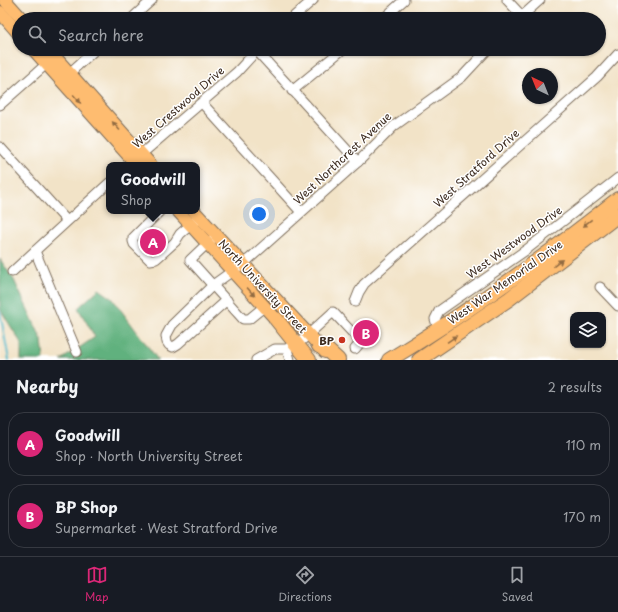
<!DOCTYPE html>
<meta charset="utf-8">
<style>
body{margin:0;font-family:"Playpen Sans",sans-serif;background:#20242c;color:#f1f3f6}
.controls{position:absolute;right:12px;bottom:12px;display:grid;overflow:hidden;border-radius:8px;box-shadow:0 1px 3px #0004}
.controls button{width:36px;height:36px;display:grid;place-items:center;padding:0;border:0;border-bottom:1px solid #363941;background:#171b24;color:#f1f3f6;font:20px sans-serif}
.compass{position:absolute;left:522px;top:68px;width:36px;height:36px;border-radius:50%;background:#171b24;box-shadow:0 1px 3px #0004;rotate:317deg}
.you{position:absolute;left:259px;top:214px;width:14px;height:14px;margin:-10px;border:3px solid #fff;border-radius:50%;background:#1a73e8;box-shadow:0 0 0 6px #1a73e833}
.badge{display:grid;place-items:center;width:26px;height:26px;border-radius:50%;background:#db2777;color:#fff;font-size:13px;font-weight:700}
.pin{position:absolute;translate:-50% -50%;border:2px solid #fff;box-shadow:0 1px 4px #0006}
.popup{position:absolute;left:106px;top:162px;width:94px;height:52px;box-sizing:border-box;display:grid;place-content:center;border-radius:8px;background:#171b24;filter:drop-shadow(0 1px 3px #0005);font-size:13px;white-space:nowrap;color:#9ea1a6}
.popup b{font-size:15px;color:#f1f3f6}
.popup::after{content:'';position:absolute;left:50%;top:100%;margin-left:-8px;border:8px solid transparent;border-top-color:#171b24}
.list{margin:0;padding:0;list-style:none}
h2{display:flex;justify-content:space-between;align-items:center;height:52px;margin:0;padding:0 16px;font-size:17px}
h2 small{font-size:13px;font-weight:400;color:#9ea1a6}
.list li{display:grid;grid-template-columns:26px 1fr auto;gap:12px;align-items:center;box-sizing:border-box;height:64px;margin:0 8px 8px;padding:0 8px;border:1px solid #363941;border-radius:16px}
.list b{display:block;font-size:15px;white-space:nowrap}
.list p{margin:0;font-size:13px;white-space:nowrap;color:#9ea1a6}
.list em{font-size:13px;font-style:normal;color:#9ea1a6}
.icon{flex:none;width:22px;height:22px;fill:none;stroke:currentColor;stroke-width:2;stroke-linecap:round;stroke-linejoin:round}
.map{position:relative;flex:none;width:618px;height:360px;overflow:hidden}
.search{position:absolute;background:#171b24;box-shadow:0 1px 3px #0004;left:12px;right:12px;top:12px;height:44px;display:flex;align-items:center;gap:10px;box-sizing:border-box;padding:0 14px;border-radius:22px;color:#9ea1a6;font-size:15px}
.sheet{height:196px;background:#171b24}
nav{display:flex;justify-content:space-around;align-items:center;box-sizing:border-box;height:56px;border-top:1px solid #363941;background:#171b24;font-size:11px;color:#9ea1a6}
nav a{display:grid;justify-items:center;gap:2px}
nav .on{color:#db2777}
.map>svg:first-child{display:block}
</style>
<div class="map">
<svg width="618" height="360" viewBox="0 0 618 360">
<rect width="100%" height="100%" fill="#fff"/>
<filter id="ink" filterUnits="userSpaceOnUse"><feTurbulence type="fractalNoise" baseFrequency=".025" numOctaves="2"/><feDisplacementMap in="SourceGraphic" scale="8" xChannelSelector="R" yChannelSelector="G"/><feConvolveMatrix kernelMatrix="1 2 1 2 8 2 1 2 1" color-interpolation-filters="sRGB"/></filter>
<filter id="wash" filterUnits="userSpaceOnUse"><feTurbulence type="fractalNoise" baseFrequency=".012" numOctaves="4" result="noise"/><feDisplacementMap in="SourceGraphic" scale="16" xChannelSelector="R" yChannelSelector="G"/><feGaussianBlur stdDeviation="0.9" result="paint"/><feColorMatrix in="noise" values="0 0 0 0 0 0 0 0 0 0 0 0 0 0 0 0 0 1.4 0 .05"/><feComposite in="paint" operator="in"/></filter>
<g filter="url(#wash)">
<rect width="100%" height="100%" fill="#f2e3c7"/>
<g fill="#60b17e" stroke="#4e6e4e">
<polygon points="0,259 14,280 42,340 44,360 21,360 21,343 0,309"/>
<polygon points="99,289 112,298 158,360 61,360 95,337 78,308"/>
</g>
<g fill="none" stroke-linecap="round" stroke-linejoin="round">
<polyline stroke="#4eb9cb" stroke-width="2" points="0,312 9,360"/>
</g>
</g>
<g filter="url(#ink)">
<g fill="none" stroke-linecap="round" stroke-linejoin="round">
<defs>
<g id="minor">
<polyline points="507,0 522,16"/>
<polyline points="131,19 152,0"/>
<polyline points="291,19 313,0"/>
<polyline points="383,19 404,0"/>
<polyline points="519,19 540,0"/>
<polyline points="257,51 358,162"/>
<polyline points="65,77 96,49"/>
<polyline points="292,91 343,49"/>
<polyline points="202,103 301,212"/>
<polyline points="0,105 51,60"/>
<polyline points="0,147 67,221"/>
<polyline points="138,157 237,72 258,49"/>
<polyline points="160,211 133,238 133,241 134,244 150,260 156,259 175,242 180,234 195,221"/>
<polyline points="212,239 190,260 243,319 249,319 265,306"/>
<polyline points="35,251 77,352"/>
<polyline points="12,272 109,183"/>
<polyline points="600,287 618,306"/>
<polyline points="227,300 178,344 173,347 169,345 167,342 166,336 172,325 213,285 249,259 360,160 394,126 462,77 488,49"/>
<polyline points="355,302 359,292 364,284 597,77 618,54"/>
<polyline points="438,329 435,319 439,311 526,250 618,178"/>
<polyline points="297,345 333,312 361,342 355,349"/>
<polyline points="287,349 290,360"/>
<polyline points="256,360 275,349 287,349 296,341"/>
</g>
<g id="major">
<polyline points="5,0 22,19"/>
<polyline points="0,12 19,34"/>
<polyline points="33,49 137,165"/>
<polyline points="48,49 151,165"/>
<polyline points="178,211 282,326"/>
<polyline points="194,211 325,352"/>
</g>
<g id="highway">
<polyline points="276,319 309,360"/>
<polyline points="319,346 326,349 338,360"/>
<path d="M389,360c80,-48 156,-103 229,-161"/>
<polyline points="419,360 509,299 618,215"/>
</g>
</defs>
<use href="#minor" stroke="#7b6b59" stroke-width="11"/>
<use href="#major" stroke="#7b6b59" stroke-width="14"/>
<use href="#highway" stroke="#7b6b59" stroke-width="16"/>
<use href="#minor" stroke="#fff" stroke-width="9"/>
<use href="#major" stroke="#febc70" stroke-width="12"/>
<use href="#highway" stroke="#febc70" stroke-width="14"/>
</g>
<defs><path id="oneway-solid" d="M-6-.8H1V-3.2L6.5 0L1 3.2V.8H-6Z"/></defs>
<g fill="#936c43">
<use href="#oneway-solid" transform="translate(77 99) rotate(49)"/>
<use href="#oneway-solid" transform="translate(116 126) rotate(-131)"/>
<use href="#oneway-solid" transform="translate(587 223) rotate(142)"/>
<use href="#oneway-solid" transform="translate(558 263) rotate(-38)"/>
<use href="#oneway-solid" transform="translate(251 292) rotate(48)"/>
<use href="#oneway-solid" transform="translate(452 339) rotate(-34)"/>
</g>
</g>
<circle fill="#c8321e" stroke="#fff" stroke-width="1.5" cx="342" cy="340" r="4"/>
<g text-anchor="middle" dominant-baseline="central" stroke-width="3" stroke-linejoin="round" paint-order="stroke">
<g font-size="11" fill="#3b2a1e" stroke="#fff">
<text transform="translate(178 107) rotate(-41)">West Crestwood Drive</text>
<text transform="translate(342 158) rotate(-43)">West Northcrest Avenue</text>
<text transform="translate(476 168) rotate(-42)">West Stratford Drive</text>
<text transform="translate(514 242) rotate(-36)">West Westwood Drive</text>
<text transform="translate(505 282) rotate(-35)">West War Memorial Drive</text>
<text transform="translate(263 286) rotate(47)">North University Street</text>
</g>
<g font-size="11" font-weight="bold" fill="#3b2a1e" stroke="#fff" text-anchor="end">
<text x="334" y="340">BP</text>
</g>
</g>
</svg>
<div class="controls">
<button><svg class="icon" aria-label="layers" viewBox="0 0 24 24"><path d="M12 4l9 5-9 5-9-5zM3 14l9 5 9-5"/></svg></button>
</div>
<svg class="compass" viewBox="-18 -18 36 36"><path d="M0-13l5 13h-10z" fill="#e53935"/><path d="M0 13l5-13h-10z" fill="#9ea1a6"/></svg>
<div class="you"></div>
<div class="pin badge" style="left:153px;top:242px">A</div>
<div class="popup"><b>Goodwill</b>Shop</div>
<div class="pin badge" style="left:366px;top:333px">B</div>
<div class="search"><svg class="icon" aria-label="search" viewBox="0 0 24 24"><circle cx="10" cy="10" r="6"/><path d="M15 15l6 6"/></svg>Search here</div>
</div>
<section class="sheet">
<h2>Nearby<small>2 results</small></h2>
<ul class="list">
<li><span class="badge">A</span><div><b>Goodwill</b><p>Shop · North University Street</p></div><em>110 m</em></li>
<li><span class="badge">B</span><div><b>BP Shop</b><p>Supermarket · West Stratford Drive</p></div><em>170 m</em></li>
</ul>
</section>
<nav>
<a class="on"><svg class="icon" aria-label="map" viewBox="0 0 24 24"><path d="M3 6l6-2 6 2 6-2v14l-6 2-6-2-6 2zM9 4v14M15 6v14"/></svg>Map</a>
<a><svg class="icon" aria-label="directions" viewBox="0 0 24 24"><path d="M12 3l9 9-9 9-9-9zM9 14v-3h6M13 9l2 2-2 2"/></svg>Directions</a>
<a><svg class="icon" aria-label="saved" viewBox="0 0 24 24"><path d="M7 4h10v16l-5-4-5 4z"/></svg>Saved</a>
</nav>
